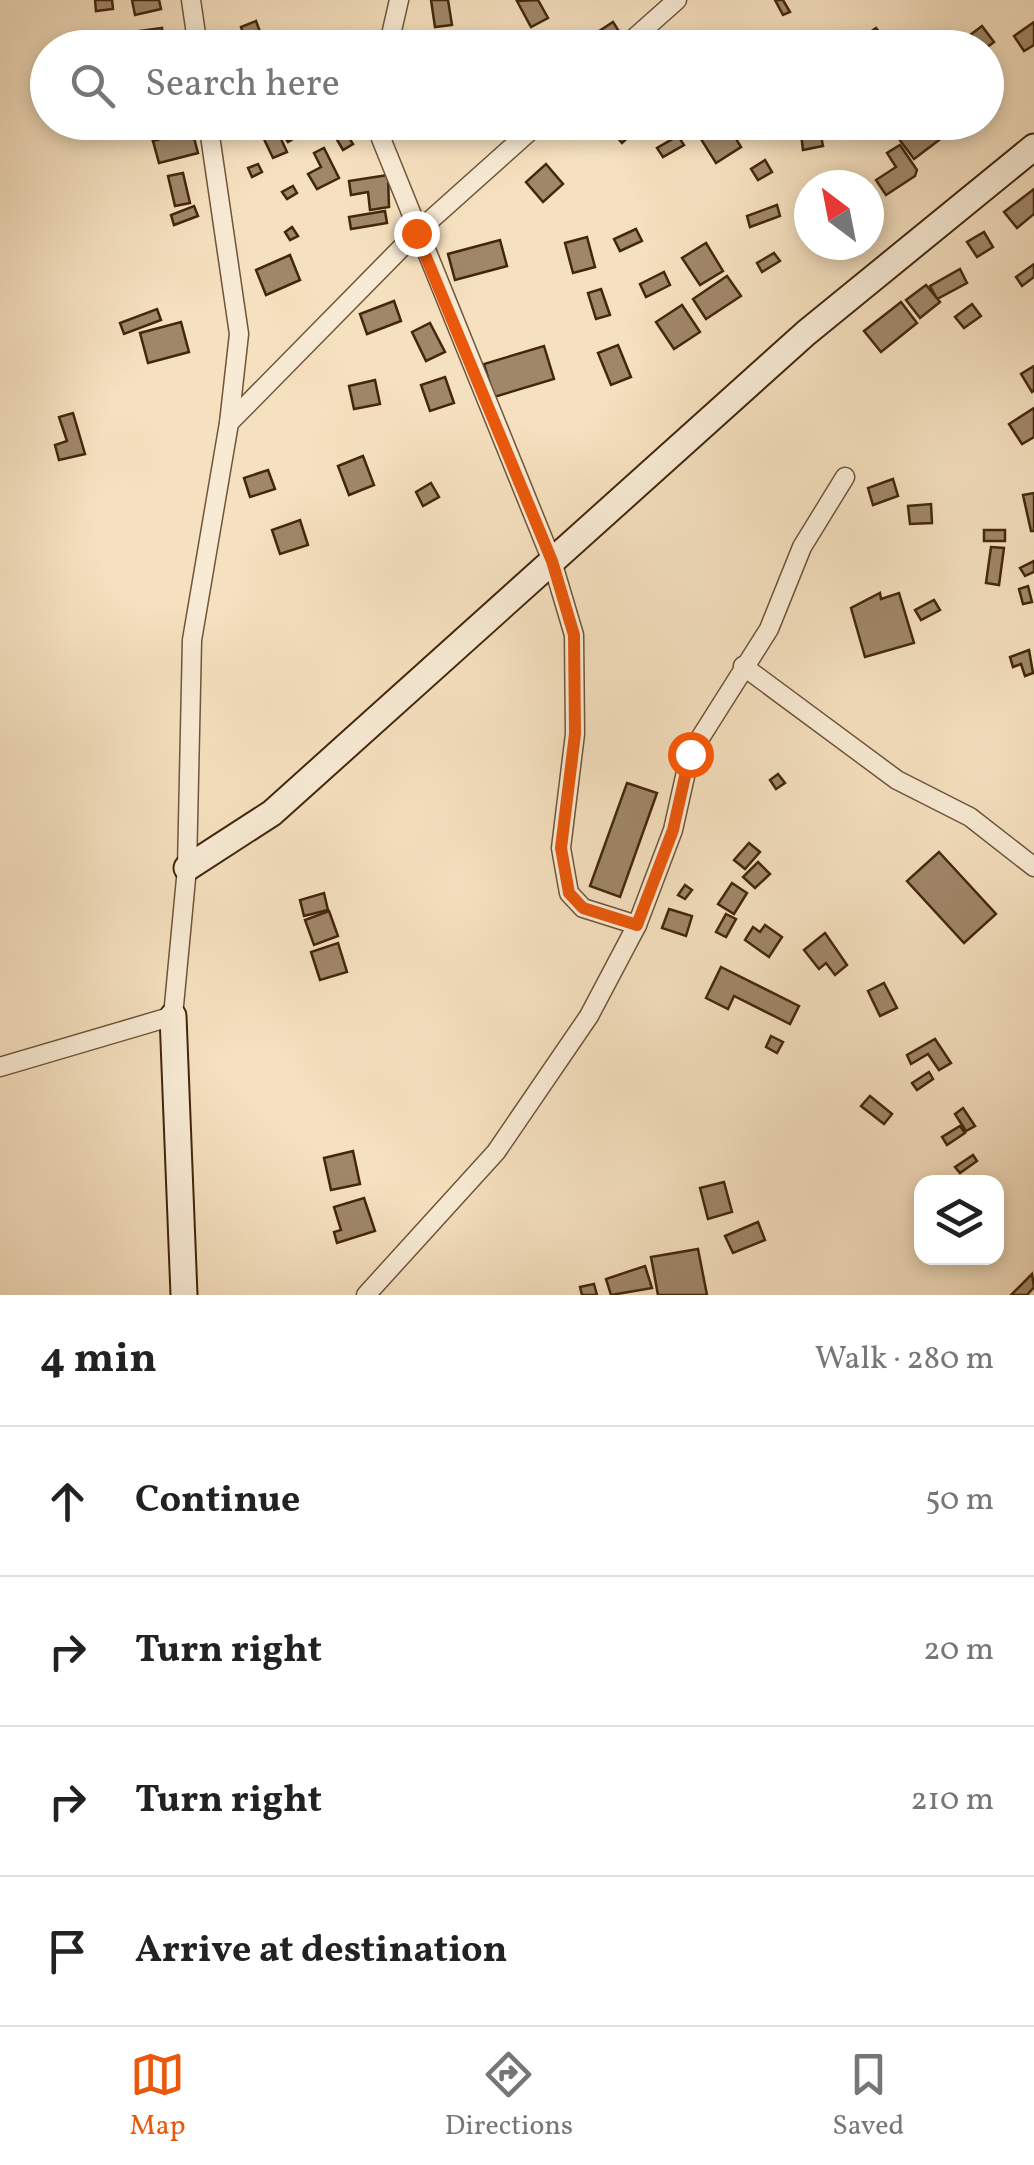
<!DOCTYPE html>
<meta charset="utf-8">
<style>
body{margin:0;font-family:Vollkorn,serif;background:#f2f2f2;color:#222}
.controls{position:absolute;right:30px;bottom:30px;display:grid;overflow:hidden;border-radius:20px;box-shadow:0 5px 15px #0003}
.controls button{width:90px;height:90px;display:grid;place-items:center;padding:0;border:0;border-bottom:2px solid #e0e0e0;background:#fff;color:#222;font:50px sans-serif}
.compass{position:absolute;left:794px;top:170px;width:90px;height:90px;border-radius:50%;background:#fff;box-shadow:0 5px 15px #0003;rotate:328deg}
.stop{position:absolute;width:30px;height:30px;margin:-22px;border:8px solid #ea580c;border-radius:50%;background:#fff}
.stop.end{background:#ea580c;border-color:#fff;box-shadow:0 2px 10px #0008}
.list{margin:0;padding:0;list-style:none}
h2{display:flex;justify-content:space-between;align-items:center;height:130px;margin:0;padding:0 40px;font-size:42px}
h2 small{font-size:32px;font-weight:400;color:#767676}
.list li{display:grid;grid-template-columns:65px 1fr auto;gap:30px;align-items:center;box-sizing:border-box;height:150px;padding:0 40px;border-top:2px solid #e0e0e0}
.list b{display:block;font-size:38px;white-space:nowrap}
.list em{font-size:32px;font-style:normal;color:#767676}
.icon{flex:none;width:55px;height:55px;fill:none;stroke:currentColor;stroke-width:2;stroke-linecap:round;stroke-linejoin:round}
.map{position:relative;flex:none;width:1034px;height:1295px;overflow:hidden}
.search{position:absolute;background:#fff;box-shadow:0 5px 15px #0003;left:30px;right:30px;top:30px;height:110px;display:flex;align-items:center;gap:25px;box-sizing:border-box;padding:0 35px;border-radius:55px;color:#767676;font-size:38px}
.sheet{height:730px;background:#fff}
nav{display:flex;justify-content:space-around;align-items:center;box-sizing:border-box;height:140px;border-top:2px solid #e0e0e0;background:#fff;font-size:28px;color:#767676}
nav a{display:grid;justify-items:center;gap:5px}
nav .on{color:#ea580c}
.map>svg:first-child{display:block}
</style>
<div class="map">
<svg width="1034" height="1295" viewBox="0 0 1034 1295">
<rect width="100%" height="100%" fill="#f5e0bf"/>
<filter id="stains"><feTurbulence type="fractalNoise" baseFrequency=".002" numOctaves="4"/><feColorMatrix values="0 0 0 0 .2 0 0 0 0 .09 0 0 0 0 .02 0 0 0 .5 -.17"/></filter>
<radialGradient id="worn" r=".72"><stop offset=".6" stop-color="#630" stop-opacity="0"/><stop offset="1" stop-color="#630" stop-opacity=".3"/></radialGradient>
<g fill="#a08769" stroke="#43270b" stroke-width="2.5">
<polygon points="95,0 112,0 113,9 96,11"/>
<polygon points="132,0 159,0 161,9 135,15"/>
<polygon points="431,0 448,0 452,25 435,27"/>
<polygon points="538,0 548,18 531,27 517,1"/>
<polygon points="775,0 783,0 790,12 783,15"/>
<polygon points="256,21 266,48 248,48 241,27"/>
<polygon points="613,22 620,33 592,48 587,39"/>
<polygon points="1034,22 1034,45 1024,51 1014,36"/>
<polygon points="982,26 994,42 986,48 953,48"/>
<polygon points="162,28 164,48 141,48 139,31"/>
<polygon points="876,28 884,38 870,48 848,48"/>
<polygon points="894,36 902,48 882,48 881,46"/>
<polygon points="149,122 182,122 185,134 153,141"/>
<polygon points="289,122 307,122 310,128 288,142 279,129"/>
<polygon points="604,122 645,122 622,143"/>
<polygon points="722,122 726,122 741,147 716,163 699,136"/>
<polygon points="912,122 944,122 951,131 914,159 896,135"/>
<polygon points="342,127 353,144 343,150 333,133"/>
<polygon points="192,130 198,153 159,163 153,141"/>
<polygon points="277,130 287,152 273,158 263,137"/>
<polygon points="820,131 823,146 803,150 801,134"/>
<polygon points="678,136 684,145 663,157 657,148"/>
<polygon points="900,145 917,170 915,176 886,195 876,180 896,167 887,153"/>
<polygon points="324,148 339,178 317,189 308,174 321,167 314,153"/>
<polygon points="765,160 772,172 758,180 751,169"/>
<polygon points="258,164 262,172 252,177 248,168"/>
<polygon points="546,164 563,184 543,202 526,182"/>
<polygon points="183,173 190,203 175,206 168,176"/>
<polygon points="388,175 389,207 370,210 368,192 351,195 349,181"/>
<polygon points="293,186 297,193 287,199 282,192"/>
<polygon points="1034,189 1034,214 1017,228 1004,212"/>
<polygon points="777,205 780,216 750,227 747,216"/>
<polygon points="194,206 198,216 174,225 171,215"/>
<polygon points="385,211 387,223 351,229 349,217"/>
<polygon points="292,227 298,236 290,240 285,232"/>
<polygon points="636,229 642,241 620,251 614,239"/>
<polygon points="984,232 993,247 977,257 967,242"/>
<polygon points="587,237 595,267 573,273 565,243"/>
<polygon points="500,240 507,266 455,280 448,254"/>
<polygon points="706,243 723,271 700,285 682,258"/>
<polygon points="774,253 780,261 762,272 757,263"/>
<polygon points="290,255 300,280 266,295 256,270"/>
<polygon points="1034,264 1034,277 1022,286 1016,277"/>
<polygon points="960,269 967,283 937,299 930,286"/>
<polygon points="664,272 670,285 646,297 640,284"/>
<polygon points="727,276 741,296 706,319 693,299"/>
<polygon points="926,285 940,302 920,318 906,300"/>
<polygon points="601,289 610,315 596,319 588,293"/>
<polygon points="394,301 401,321 367,334 360,314"/>
<polygon points="901,302 917,323 881,352 864,331"/>
<polygon points="972,304 981,316 964,328 955,317"/>
<polygon points="682,305 700,332 674,349 656,322"/>
<polygon points="157,309 161,320 124,334 120,323"/>
<polygon points="181,322 189,352 148,363 140,333"/>
<polygon points="430,323 445,352 426,361 412,332"/>
<polygon points="618,345 631,377 611,385 598,353"/>
<polygon points="544,346 554,379 494,397 484,364"/>
<polygon points="1034,366 1034,390 1032,392 1021,374"/>
<polygon points="445,377 454,403 430,411 421,385"/>
<polygon points="375,380 380,404 354,409 349,386"/>
<polygon points="1034,408 1034,437 1022,444 1009,424"/>
<polygon points="73,413 85,454 59,460 55,445 67,441 59,417"/>
<polygon points="363,456 374,485 349,495 338,466"/>
<polygon points="268,470 275,489 250,497 244,478"/>
<polygon points="893,479 898,496 873,505 868,488"/>
<polygon points="431,483 439,497 423,506 416,492"/>
<polygon points="1034,493 1034,531 1031,531 1023,495"/>
<polygon points="931,504 932,523 910,524 908,506"/>
<polygon points="300,520 308,545 280,554 272,530"/>
<rect x="984" y="530" width="21" height="11"/>
<polygon points="991,547 1004,548 999,585 986,583"/>
<polygon points="1034,561 1034,572 1025,576 1020,568"/>
<polygon points="1028,586 1032,602 1023,604 1019,589"/>
<polygon points="880,593 881,599 899,593 914,643 865,657 851,608"/>
<polygon points="934,600 940,610 921,620 915,610"/>
<polygon points="1029,650 1033,673 1025,676 1021,664 1013,667 1010,657"/>
<polygon points="778,774 785,783 776,789 770,780"/>
<polygon points="627,783 657,793 620,897 590,886"/>
<polygon points="749,843 760,852 745,869 734,860"/>
<polygon points="939,852 996,914 964,943 907,881"/>
<polygon points="758,862 770,874 755,888 743,877"/>
<polygon points="732,883 747,893 734,914 718,904"/>
<polygon points="685,885 692,890 685,899 678,895"/>
<polygon points="324,893 328,910 304,916 300,900"/>
<polygon points="669,909 692,916 686,936 662,928"/>
<polygon points="329,911 338,936 314,945 305,920"/>
<polygon points="726,914 736,919 726,937 716,932"/>
<polygon points="765,925 782,937 769,957 745,940 753,927 760,932"/>
<polygon points="825,933 847,965 835,975 826,963 819,969 804,950"/>
<polygon points="338,943 347,972 320,980 311,952"/>
<polygon points="721,967 799,1006 790,1024 734,996 728,1009 706,998"/>
<polygon points="884,983 897,1008 880,1016 868,991"/>
<polygon points="771,1036 783,1042 777,1053 766,1047"/>
<polygon points="935,1039 951,1063 939,1070 928,1054 911,1064 907,1055"/>
<polygon points="929,1072 933,1079 917,1090 912,1083"/>
<polygon points="870,1096 892,1114 884,1124 861,1106"/>
<polygon points="963,1108 975,1126 966,1131 955,1114"/>
<polygon points="960,1126 965,1133 947,1145 942,1137"/>
<polygon points="353,1151 360,1184 331,1190 324,1158"/>
<polygon points="973,1155 977,1161 960,1173 955,1167"/>
<polygon points="724,1182 732,1212 708,1219 700,1188"/>
<polygon points="364,1198 375,1231 337,1243 334,1232 341,1230 334,1207"/>
<polygon points="758,1222 765,1240 733,1253 725,1236"/>
<polygon points="698,1249 707,1295 658,1295 651,1257"/>
<polygon points="645,1266 652,1288 611,1295 606,1279"/>
<polygon points="1032,1274 1034,1287 1027,1295 1011,1295"/>
<polygon points="594,1284 597,1295 582,1295 580,1287"/>
</g>
<g fill="none" stroke-linecap="round" stroke-linejoin="round">
<defs>
<g id="street">
<polyline points="191,0 198,48"/>
<polyline points="388,48 399,0"/>
<polyline points="623,48 677,0"/>
<polyline points="381,122 380,136 552,561 574,635 575,734 561,848 569,893 583,908 637,925"/>
<polyline points="229,423 416,233 540,122"/>
<polyline points="743,666 897,780 970,817 1034,867"/>
<polyline points="0,1067 173,1016 187,868 192,640 229,423 239,334 208,122"/>
<polyline points="366,1295 496,1152 589,1016 637,925 673,830 690,754 769,629 802,547 845,477"/>
</g>
<g id="secondary">
<polyline points="187,868 272,813 806,333 1034,147"/>
<polyline points="173,1016 184,1295"/>
</g>
</defs>
<use href="#street" stroke="#705538" stroke-width="21"/>
<use href="#secondary" stroke="#43270b" stroke-width="29"/>
<use href="#street" stroke="#f8ebd5" stroke-width="18"/>
<use href="#secondary" stroke="#f8ebd5" stroke-width="25"/>
</g>
<g fill="none" stroke-linecap="round" stroke-linejoin="round">
<polyline stroke="#ea580c" stroke-width="12" points="416,233 552,561 574,635 575,734 561,848 569,893 583,908 637,925 673,830 690,754"/>
</g>
<rect width="100%" height="100%" filter="url(#stains)"/>
<rect width="100%" height="100%" fill="url(#worn)"/>
</svg>
<div class="controls">
<button><svg class="icon" aria-label="layers" viewBox="0 0 24 24"><path d="M12 4l9 5-9 5-9-5zM3 14l9 5 9-5"/></svg></button>
</div>
<svg class="compass" viewBox="-18 -18 36 36"><path d="M0-13l5 13h-10z" fill="#e53935"/><path d="M0 13l5-13h-10z" fill="#767676"/></svg>
<div class="stop" style="left:690px;top:754px"></div>
<div class="stop end" style="left:416px;top:233px"></div>
<div class="search"><svg class="icon" aria-label="search" viewBox="0 0 24 24"><circle cx="10" cy="10" r="6"/><path d="M15 15l6 6"/></svg>Search here</div>
</div>
<section class="sheet">
<h2>4 min<small>Walk · 280 m</small></h2>
<ul class="list">
<li><svg class="icon" aria-label="ahead" viewBox="0 0 24 24"><path d="M12 20V5M6 11l6-6 6 6"/></svg><div><b>Continue</b></div><em>50 m</em></li>
<li><svg class="icon" aria-label="right" viewBox="0 0 24 24"><path d="M7 20v-9h11M14 6l5 5-5 5"/></svg><div><b>Turn right</b></div><em>20 m</em></li>
<li><svg class="icon" aria-label="right" viewBox="0 0 24 24"><path d="M7 20v-9h11M14 6l5 5-5 5"/></svg><div><b>Turn right</b></div><em>210 m</em></li>
<li><svg class="icon" aria-label="arrive" viewBox="0 0 24 24"><path d="M6 21V4h12l-3 4 3 4H6"/></svg><div><b>Arrive at destination</b></div></li>
</ul>
</section>
<nav>
<a class="on"><svg class="icon" aria-label="map" viewBox="0 0 24 24"><path d="M3 6l6-2 6 2 6-2v14l-6 2-6-2-6 2zM9 4v14M15 6v14"/></svg>Map</a>
<a><svg class="icon" aria-label="directions" viewBox="0 0 24 24"><path d="M12 3l9 9-9 9-9-9zM9 14v-3h6M13 9l2 2-2 2"/></svg>Directions</a>
<a><svg class="icon" aria-label="saved" viewBox="0 0 24 24"><path d="M7 4h10v16l-5-4-5 4z"/></svg>Saved</a>
</nav>
